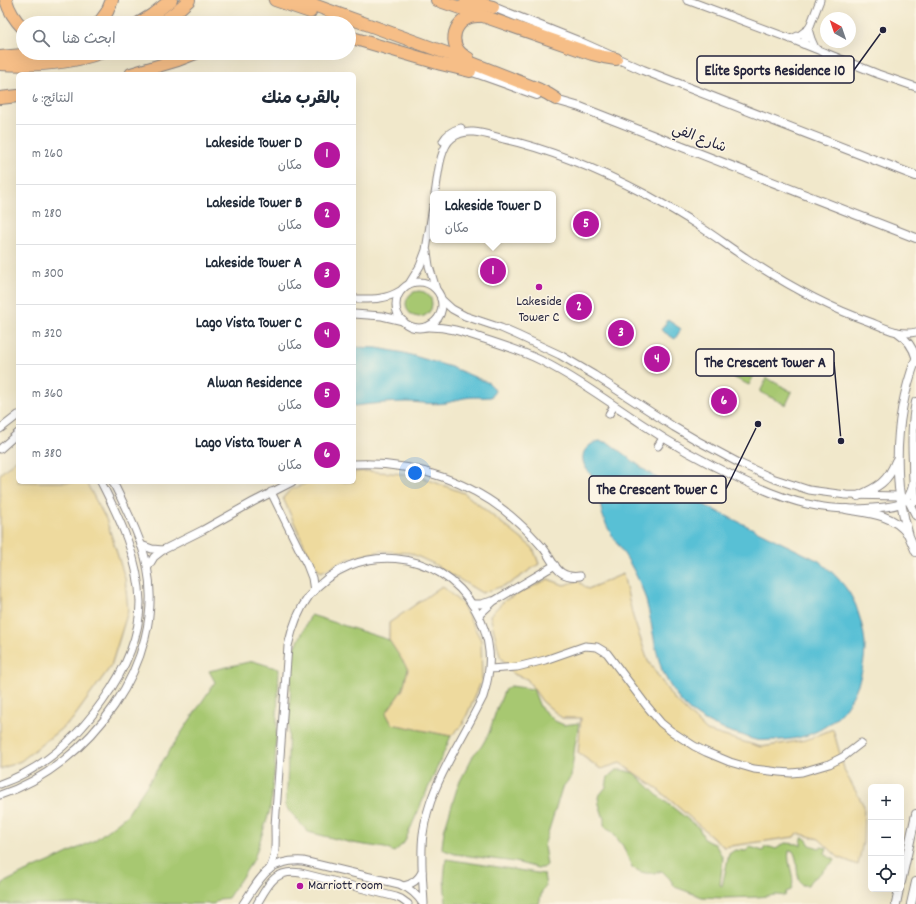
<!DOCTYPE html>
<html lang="ar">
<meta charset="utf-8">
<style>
body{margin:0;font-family:Dekko,"Playpen Sans Arabic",sans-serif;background:#f6f6f7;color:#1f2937;direction:rtl}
.controls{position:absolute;right:12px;bottom:12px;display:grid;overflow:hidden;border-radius:6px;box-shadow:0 4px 16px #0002}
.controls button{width:36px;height:36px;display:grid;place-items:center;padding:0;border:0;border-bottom:1px solid #e0e1e3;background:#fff;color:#1f2937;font:20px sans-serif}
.compass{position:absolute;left:820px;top:12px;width:36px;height:36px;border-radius:50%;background:#fff;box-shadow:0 4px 16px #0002;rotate:320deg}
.you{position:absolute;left:415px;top:473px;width:14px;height:14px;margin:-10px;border:3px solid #fff;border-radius:50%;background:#1a73e8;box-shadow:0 0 0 6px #1a73e833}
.badge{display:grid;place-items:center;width:26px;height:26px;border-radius:50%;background:#b5179e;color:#fff;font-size:13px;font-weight:700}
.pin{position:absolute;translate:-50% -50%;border:2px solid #fff;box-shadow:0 1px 4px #0006}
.popup{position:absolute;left:430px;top:191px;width:126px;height:52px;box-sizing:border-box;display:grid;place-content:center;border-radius:6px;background:#fff;filter:drop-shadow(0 1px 3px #0005);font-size:13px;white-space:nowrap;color:#747a83}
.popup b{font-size:15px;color:#1f2937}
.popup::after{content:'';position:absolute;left:50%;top:100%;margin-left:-8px;border:8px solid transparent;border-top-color:#fff}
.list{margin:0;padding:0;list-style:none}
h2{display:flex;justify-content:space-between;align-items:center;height:52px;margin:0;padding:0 16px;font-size:17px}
h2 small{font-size:13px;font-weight:400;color:#747a83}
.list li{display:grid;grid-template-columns:26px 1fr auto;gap:12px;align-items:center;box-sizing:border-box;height:60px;padding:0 16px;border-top:1px solid #e0e1e3}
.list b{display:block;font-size:15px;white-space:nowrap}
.list p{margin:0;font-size:13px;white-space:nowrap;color:#747a83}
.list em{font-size:13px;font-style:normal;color:#747a83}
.icon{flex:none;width:22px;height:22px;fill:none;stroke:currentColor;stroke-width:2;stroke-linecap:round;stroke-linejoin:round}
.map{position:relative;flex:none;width:916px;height:904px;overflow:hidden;direction:ltr}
.search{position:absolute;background:#fff;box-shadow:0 4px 16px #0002;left:16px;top:16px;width:340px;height:44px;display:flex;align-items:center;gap:10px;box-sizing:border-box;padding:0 14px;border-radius:22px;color:#747a83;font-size:15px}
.panel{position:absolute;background:#fff;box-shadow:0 4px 16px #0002;left:16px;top:72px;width:340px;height:412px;border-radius:6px;direction:rtl}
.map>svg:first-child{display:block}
</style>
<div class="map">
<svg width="916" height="904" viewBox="0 0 916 904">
<rect width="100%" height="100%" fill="#fcf5e5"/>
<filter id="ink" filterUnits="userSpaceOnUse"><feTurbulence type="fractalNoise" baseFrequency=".025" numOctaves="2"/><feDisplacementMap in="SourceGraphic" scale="8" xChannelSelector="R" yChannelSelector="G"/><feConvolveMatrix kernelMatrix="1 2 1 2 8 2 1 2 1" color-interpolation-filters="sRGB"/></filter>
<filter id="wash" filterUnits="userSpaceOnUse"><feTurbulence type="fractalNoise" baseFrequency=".012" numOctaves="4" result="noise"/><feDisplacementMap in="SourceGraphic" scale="16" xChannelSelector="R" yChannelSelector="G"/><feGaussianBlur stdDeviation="0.9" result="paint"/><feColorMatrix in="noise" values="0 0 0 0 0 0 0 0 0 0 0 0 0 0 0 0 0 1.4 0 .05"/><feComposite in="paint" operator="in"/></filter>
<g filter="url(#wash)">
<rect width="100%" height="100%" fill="#f1e8cb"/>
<g fill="#a7c871" stroke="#647556">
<circle cx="419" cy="304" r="13"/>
<polygon points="731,357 756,371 749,385 723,372"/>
<polygon points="767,378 792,392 786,405 760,392"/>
<polygon points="311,615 389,640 408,669 403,689 386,713 392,724 451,736 404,843 394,852 385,848 352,843 308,832 285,806 287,788 289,721 292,654"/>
<polygon points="253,661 279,669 275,765 270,810 254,859 228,898 219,899 214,904 0,904 0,890 3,883 25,872 49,862 95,840 127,815 215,682 209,671"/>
<polygon points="511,686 533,689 540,707 555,721 564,725 579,723 575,745 571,777 562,788 544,846 547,865 543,868 538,868 515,862 455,854 444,850 442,847 444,831 458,785 474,754 481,747 489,733 496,711 505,689"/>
<path d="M616,770h6l12,3 12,11 11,11 42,33 6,12 6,3 4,1 8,14 -3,27 2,1 7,-32 6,-4 11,1 4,-4 13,4 2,-4h5l6,2 9,-6 13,1 3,2v-5l2,-4 4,3 3,5 9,3 2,-1 6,1 -2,5 5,5h3l2,1 -2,3 -17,15c-4,1 -6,4 -8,8h-6c-8,-10 -2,-26 -10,-35l-3,1c-3,13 8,27 2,39l-5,2 -1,4 -9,-1 -18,2 -35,1 -21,-1 -27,-10 -5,-8 -8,-8c-12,4 -20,3 -30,-4l-9,-21 -12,-15 -4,-2 -3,-4v-6l-5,-15 -1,-7 8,-10 2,-10z"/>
<polygon points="446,859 544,874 546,886 542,891 539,904 446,904 444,880"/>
</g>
<g fill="#eeda9e" stroke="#887e6c">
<polygon points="18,458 18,482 86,482 106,519 125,578 128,611 111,666 72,720 21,761 0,769 0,474"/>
<polygon points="367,471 415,475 464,493 533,548 539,564 509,584 482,593 432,563 410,553 381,551 348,559 321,572 312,562 283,498 290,490 309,482 354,482 354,472"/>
<polygon points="623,574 633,617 648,661 673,698 707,731 761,747 806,740 833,729 845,772 864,806 863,842 858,865 838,857 819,839 797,833 794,837 724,847 655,787 620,763 601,769 578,753 581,718 562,718 542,701 527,679 513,674 500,656 490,615 505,600 548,579 564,585 578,581 588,589"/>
<polygon points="442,586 462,604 481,640 482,680 463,724 451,736 392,724 386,713 403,689 408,669 389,640 389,623"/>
</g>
<g fill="#58c0d5" stroke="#3d7188">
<polygon points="668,320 681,329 675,339 661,330"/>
<path d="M354,347l23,1 27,5 47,14 38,16 4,4 2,4 -4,6c-9,1 -18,-1 -27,1 -6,1 -12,4 -18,5 -13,2 -27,-1 -40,-1 -17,0 -35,2 -52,4z"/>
<path d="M599,441l10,2 40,30 22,14 29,16 119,58c15,12 30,27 37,45 4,12 9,27 9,41 -2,55 -36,95 -93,93 -5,0 -11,1 -16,0 -6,-1 -12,-5 -18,-6 -22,-6 -46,-17 -60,-36 -6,-9 -12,-19 -16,-28 -9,-26 -10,-53 -19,-79 -5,-13 -11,-25 -19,-37 -9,-15 -20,-28 -23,-46 -1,-8 -1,-17 -4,-25 -6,-10 -18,-18 -13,-31 4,-7 9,-9 15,-11z"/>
</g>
</g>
<g filter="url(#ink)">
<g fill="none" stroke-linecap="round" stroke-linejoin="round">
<defs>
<g id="minor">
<polyline points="687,0 791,39 878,74 916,87"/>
<polyline points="791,39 800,35 808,29 811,39 815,48"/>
<polyline points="803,44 820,0"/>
<path d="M443,141c4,-7 10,-11 18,-13"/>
<path d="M435,194c3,-16 4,-46 17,-56 15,-12 36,-3 52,1 49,11 99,33 143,56 18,10 35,20 52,31 17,11 33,23 50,34 38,25 78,47 121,62 15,6 30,14 46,10"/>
<polyline points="427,252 429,266 436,289"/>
<circle cx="419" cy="305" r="23"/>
<polyline points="409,284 420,266 426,250 433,207"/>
<path d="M354,299c18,0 31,1 46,-8"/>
<polyline points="441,299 452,309 465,316 501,328 517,335 560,355 594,375 674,427 698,441 739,463 772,478 809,490 846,495 900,496 909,502 916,516"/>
<polyline points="354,314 382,316 403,321"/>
<path d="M425,327c21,-1 39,5 59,12 19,6 38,12 56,21 36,18 69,42 102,64 31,21 64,39 98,55 21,10 44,20 67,25 22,5 44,6 66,4 21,-2 35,0 40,-24"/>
<path d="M897,332c10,7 16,15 19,26"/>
<polyline points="609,414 614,406"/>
<polyline points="0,429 18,415"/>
<polyline points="658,446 663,438"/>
<polyline points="0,449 18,433"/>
<path d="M354,464c59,-3 121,18 165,59 9,8 17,17 25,26 6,8 10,19 18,24 6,4 11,4 18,3"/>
<polyline points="271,492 307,565 312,578 314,591"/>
<polyline points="141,545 152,549 163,550"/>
<polyline points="148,567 154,557 163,550 203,530 253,502 292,482"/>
<polyline points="472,604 481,604 492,601"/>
<polyline points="479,615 494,601 555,565"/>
<polyline points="490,669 517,667 545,660 585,646 597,647 607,653 646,705 661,723 671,731 694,746 706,752 730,762 754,769 779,772 791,773 802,772 812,769 829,764 843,757 861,743"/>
<path d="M0,784c43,-15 76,-45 102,-82 21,-29 38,-63 38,-100 -1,-43 -20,-83 -39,-120"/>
<path d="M0,795c89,-29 167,-133 147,-229 -5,-27 -22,-59 -34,-84"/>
<path d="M269,870c8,-14 6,-28 6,-44l13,-180c4,-18 10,-35 21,-50 45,-56 131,-48 166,13 17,29 18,57 8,88 -9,18 -19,36 -29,54 -14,26 -27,52 -31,83 -3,23 0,47 1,70"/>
<path d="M404,886c9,-2 14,-6 18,-14"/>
<path d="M243,904c17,-25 24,-45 60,-43l96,23c10,4 18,10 24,20"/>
<path d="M257,904c11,-19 18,-36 44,-31l95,24 5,2 7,5"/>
</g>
<g id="tertiary">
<polyline points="493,7 578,41 643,70 916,176"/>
<polyline points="470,71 537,95"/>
<polyline points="552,99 580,107 916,238"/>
<path d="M916,359c-16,42 -21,85 -17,129 2,16 5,32 10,48 2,5 5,11 7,16"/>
<path d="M916,402c-4,19 -4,39 -3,59 0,13 0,27 3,40"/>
<path d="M858,496c20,-9 30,-14 38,-35"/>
<path d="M846,509c23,4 46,5 61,24"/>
<polyline points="901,882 916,814"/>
<polyline points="896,904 899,889"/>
<polyline points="911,904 916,882"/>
</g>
<g id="motorway">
<path d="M6,0c3,11 9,20 17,28"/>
<polyline points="275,0 310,12"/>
<polyline points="300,0 449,54 538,89 548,94 556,99"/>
<polyline points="437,0 592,54 604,57 616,59"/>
<polyline points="466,0 493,7"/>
<polyline points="99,23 107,12 112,0"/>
<polyline points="139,23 152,15 171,0"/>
<polyline points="161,23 177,11 189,0"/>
<polyline points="349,37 441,64 470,71"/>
<polyline points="0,57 45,53"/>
<path d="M468,58c-24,-11 -14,-43 11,-42"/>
<path d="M0,64c34,2 68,0 100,-11"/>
<polyline points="131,74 178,60 196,53"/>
<polyline points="0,98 18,96"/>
</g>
</defs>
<use href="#minor" stroke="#8a8583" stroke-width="9"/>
<use href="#tertiary" stroke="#8a8583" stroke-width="10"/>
<use href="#motorway" stroke="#8a8583" stroke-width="14"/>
<use href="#minor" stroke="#fff" stroke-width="7"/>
<use href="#tertiary" stroke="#fff" stroke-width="8"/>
<use href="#motorway" stroke="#f6be87" stroke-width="12"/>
</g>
</g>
<g fill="#b5179e" stroke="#fcf5e5" stroke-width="1.5">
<circle cx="539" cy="287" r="4"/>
<circle cx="300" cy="886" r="4"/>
</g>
<g text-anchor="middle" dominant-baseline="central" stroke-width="3" stroke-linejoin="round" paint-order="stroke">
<g font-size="14" fill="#22223b" stroke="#fcf5e5">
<text transform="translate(699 139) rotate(21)">شارع الفي</text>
</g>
<g font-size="14" fill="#22223b" stroke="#fcf5e5">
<text x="539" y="302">Lakeside<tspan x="539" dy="16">Tower C</tspan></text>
<text x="308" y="886" text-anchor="start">Marriott room</text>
</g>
</g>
<path fill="none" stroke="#22223b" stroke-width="1.5" d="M883 30L854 70M841 441L834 362M758 424L726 489"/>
<g fill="#22223b" stroke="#fcf5e5" stroke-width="1.5">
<circle cx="883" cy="30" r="4"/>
<circle cx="841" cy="441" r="4"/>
<circle cx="758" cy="424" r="4"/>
</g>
<g fill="#fcf5e5" stroke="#22223b" stroke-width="1.5">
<rect x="697" y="56" width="157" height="27" rx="4"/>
<rect x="696" y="349" width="138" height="27" rx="4"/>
<rect x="589" y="476" width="137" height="27" rx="4"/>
</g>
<g font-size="15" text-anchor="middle" font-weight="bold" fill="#22223b">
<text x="775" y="75">Elite Sports Residence 10</text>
<text x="765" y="367">The Crescent Tower A</text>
<text x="657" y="494">The Crescent Tower C</text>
</g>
</svg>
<div class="controls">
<button>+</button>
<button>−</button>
<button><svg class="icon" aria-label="locate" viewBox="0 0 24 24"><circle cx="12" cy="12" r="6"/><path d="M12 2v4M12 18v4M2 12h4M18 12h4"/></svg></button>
</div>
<svg class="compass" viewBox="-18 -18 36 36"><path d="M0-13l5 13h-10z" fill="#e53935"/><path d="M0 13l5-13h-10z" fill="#747a83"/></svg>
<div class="you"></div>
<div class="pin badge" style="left:493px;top:271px">1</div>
<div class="popup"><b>Lakeside Tower D</b>مكان</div>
<div class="pin badge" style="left:579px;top:307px">2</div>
<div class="pin badge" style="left:621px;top:333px">3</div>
<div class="pin badge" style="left:657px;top:359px">4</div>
<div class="pin badge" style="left:586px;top:224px">5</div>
<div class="pin badge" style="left:724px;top:401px">6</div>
<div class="search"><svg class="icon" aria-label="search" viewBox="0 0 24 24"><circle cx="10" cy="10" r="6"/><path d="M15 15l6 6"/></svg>ابحث هنا</div>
<section class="panel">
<h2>بالقرب منك<small>النتائج: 6</small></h2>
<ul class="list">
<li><span class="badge">1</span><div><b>Lakeside Tower D</b><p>مكان</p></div><em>260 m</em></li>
<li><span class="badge">2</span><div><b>Lakeside Tower B</b><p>مكان</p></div><em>280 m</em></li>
<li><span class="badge">3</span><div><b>Lakeside Tower A</b><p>مكان</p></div><em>300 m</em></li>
<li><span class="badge">4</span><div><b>Lago Vista Tower C</b><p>مكان</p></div><em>320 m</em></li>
<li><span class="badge">5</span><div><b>Alwan Residence</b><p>مكان</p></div><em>360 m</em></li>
<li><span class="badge">6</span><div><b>Lago Vista Tower A</b><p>مكان</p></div><em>380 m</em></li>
</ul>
</section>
</div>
